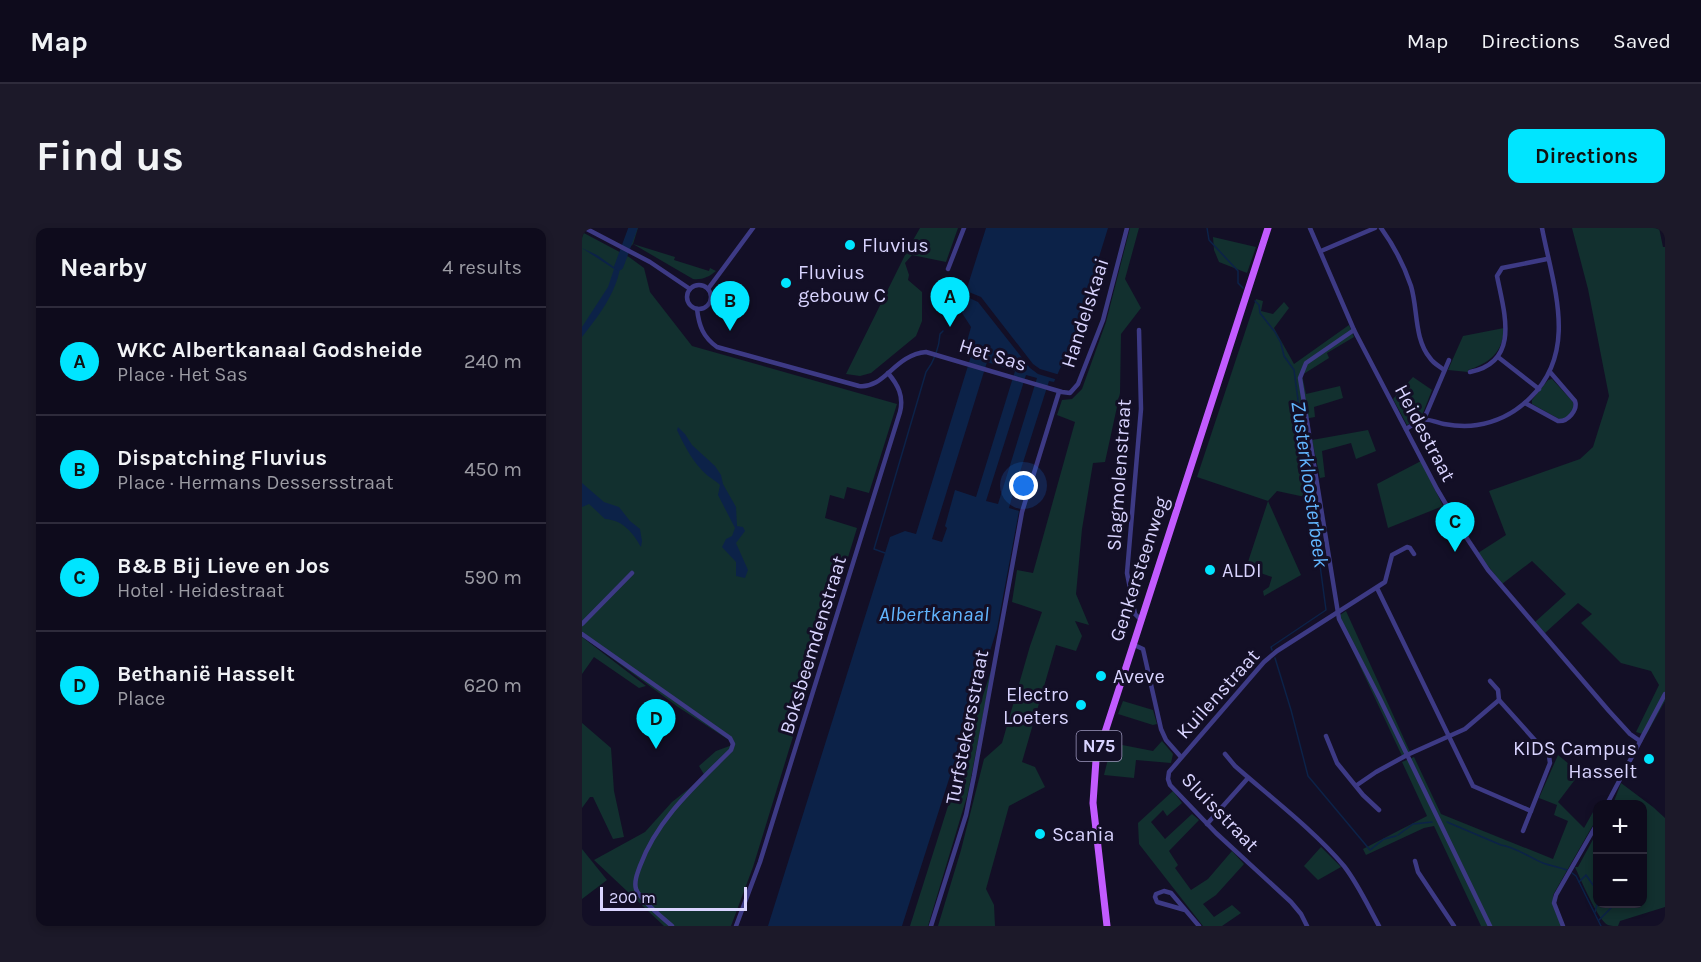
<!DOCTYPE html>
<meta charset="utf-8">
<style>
body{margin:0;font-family:Karla,sans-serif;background:#1c1929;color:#f1f3f6}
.controls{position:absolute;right:18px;bottom:18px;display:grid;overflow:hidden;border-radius:12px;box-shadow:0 3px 9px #0003}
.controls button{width:54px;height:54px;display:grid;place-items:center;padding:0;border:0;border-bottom:2px solid #2e2b3b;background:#0e0b1c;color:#f1f3f6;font:30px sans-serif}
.scale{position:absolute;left:18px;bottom:15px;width:147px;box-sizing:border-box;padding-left:6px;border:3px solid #d9d4ff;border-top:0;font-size:16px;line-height:21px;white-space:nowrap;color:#d9d4ff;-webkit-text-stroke:4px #130f26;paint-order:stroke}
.you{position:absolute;left:442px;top:258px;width:21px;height:21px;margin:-15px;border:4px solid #fff;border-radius:50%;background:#1a73e8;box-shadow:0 0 0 9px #1a73e833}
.badge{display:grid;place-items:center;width:39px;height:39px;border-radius:50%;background:#00e5ff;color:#111;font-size:20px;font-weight:700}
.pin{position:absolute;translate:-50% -50px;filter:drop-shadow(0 2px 3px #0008)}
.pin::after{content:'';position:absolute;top:32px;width:21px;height:18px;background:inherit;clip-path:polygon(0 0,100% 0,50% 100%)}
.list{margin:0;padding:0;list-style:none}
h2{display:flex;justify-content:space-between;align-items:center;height:78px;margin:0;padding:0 24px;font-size:26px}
h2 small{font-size:20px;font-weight:400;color:#9b9ba3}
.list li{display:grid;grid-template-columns:39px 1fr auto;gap:18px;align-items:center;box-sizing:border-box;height:108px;padding:0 24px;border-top:2px solid #2e2b3b}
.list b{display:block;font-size:22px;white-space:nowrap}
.list p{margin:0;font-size:20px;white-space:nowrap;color:#9b9ba3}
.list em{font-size:20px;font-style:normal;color:#9b9ba3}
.map{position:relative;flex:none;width:1083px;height:698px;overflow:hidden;border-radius:12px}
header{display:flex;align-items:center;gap:36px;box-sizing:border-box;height:84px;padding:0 30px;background:#0e0b1c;border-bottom:2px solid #2e2b3b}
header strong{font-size:28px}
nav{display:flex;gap:33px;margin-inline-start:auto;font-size:21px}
.intro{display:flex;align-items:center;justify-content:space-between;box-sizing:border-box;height:144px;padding:0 36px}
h1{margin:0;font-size:42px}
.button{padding:15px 27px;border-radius:12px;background:#00e5ff;color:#111;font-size:21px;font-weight:700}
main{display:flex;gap:36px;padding:0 36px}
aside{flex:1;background:#0e0b1c;border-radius:12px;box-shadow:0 3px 9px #0003}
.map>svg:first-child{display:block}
</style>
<header>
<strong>Map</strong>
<nav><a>Map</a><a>Directions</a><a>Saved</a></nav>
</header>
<div class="intro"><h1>Find us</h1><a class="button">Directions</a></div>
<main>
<aside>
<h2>Nearby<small>4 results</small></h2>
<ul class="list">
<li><span class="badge">A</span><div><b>WKC Albertkanaal Godsheide</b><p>Place · Het Sas</p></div><em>240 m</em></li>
<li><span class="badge">B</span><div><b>Dispatching Fluvius</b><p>Place · Hermans Dessersstraat</p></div><em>450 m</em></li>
<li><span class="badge">C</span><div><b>B&amp;B Bij Lieve en Jos</b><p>Hotel · Heidestraat</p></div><em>590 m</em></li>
<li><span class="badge">D</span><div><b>Bethanië Hasselt</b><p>Place</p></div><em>620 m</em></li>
</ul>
</aside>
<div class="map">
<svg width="1083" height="698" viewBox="0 0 1083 698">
<rect width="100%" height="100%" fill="#130f26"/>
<g fill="#12302f">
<path d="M53,0h3l-5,16 42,13 -1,3 35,11 1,-3 6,3c-7,6 -14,9 -23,8l-60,-35 -3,3z"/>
<polygon points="338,0 376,0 364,34 330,27 323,35 327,47 326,52 340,64 340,93 334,108 289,145 278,148 264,146 326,21"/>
<polygon points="548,0 557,0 543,51 559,80 539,106 538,165 523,234 511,235 500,301 494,366 507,397 493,393 500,408 494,423 474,417 440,534 453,539 463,559 427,578 404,661 412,677 413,698 356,698 379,622 402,531 420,515 448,418 460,384 430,374 435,342 451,345 493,194 475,187 480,172 490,171 500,161 524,94"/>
<polygon points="990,0 1077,0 1081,19 1083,19 1083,473 1064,507 1054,504 1077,457 1069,443 1039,435 999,395 1010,386 996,375 963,405 953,394 984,366 950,333 920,356 896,325 924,307 907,263 998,231 1011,219 1027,168 1006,61"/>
<polygon points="0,4 47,29 62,40 68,64 110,118 315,176 287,265 265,259 262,271 248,267 243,290 275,300 171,639 149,698 82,698 12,632 63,604 90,574 123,548 117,538 134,523 153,516 96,479 0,408"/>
<polygon points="631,9 674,19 665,45 637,34 632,22"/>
<polygon points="674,71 681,73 679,83 691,86 702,74 707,80 692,100 712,136 767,97 772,109 745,125 747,130 720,147 724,166 758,158 761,170 732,179 733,189 722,191 735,272 723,274 723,269 695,263 686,273 719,347 682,368 681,363 687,359 690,349 664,340 686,273 615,249"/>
<path d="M922,100c-1,24 -14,35 -36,42v2l-20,-2 15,-34z"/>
<polygon points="831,149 850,162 839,190 825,197 811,171"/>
<polygon points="970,151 991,174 992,180 984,191 979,192 950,176 950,172 966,152"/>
<polygon points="786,202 794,223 774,231 769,215 740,223 743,249 738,250 730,212"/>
<polygon points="839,233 861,278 806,300 795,256"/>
<polygon points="764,383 828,524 820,528 755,389"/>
<polygon points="0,409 64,458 57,460 12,429 0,446"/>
<polygon points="411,436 386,565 346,698 328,698"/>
<polygon points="541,473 571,482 575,496 571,497 536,486"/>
<polygon points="0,495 29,520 32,563 42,609 31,611 11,569 8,569 0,580"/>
<polygon points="580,513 591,526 589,535 554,532 552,550 522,547 530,515 571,523"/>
<polygon points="976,527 998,545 976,574 1002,600 1015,577 1015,590 971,667 971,677 979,698 899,698 852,598 842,600 784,627 781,621 845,588 820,534 832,529 859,586 971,631 986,593 972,587 975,577 957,570"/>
<path d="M1039,555l32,24 12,11v89l-45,14 -2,5c-2,0 -8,0 -10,-1 -9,-3 -28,-47 -33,-58h3l19,-35 1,72h44v-100h-29z"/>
<polygon points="591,563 600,575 585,588 581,582 569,594 583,611 610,586 617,592 587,623 596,637 593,640 609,662 626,651 650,623 662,636 634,667 621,676 632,689 650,677 659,685 640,698 621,698 557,616 556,595"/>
<polygon points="739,619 759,639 736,652 722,638"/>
<polygon points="0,621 25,652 0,671"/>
</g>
<g fill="#0c2248" fill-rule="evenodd">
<path d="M404,0h122l-21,68 -2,17 -31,69 -5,-1 -37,116 -3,11 10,3 -22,118 -95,297h-134l122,-389 15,-6 11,3 55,-178 -5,-2 3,-7 -3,-2 5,-18 -9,-14 5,-25zM405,134l28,9 -39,126 -21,-7 -10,36 2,2 -5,14 -10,-3zM444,147l11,3 -39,126 -12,-3z"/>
<path d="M0,20l15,7 17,12 5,-12 6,4v4l-5,5c-4,25 -22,49 -38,69v-10l26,-40 6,-18z"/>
<path d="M96,199l7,7 7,11 23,21 6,9 2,9 13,23 1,19 6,1 2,4 -9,12 12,27 -3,8 -9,-2v-14l-14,-15 4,-8 6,-3 3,-8 -17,-33 2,-10c-4,-4 -8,-6 -12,-9 -15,-13 -23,-29 -31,-46z"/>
<path d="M0,255l22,19 15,5 11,14 10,8 2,12 -1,6c-8,-14 -18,-27 -36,-28l-16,-15 -7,3z"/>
</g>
<polygon fill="#130f26" points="382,62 399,69 451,136 458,141 478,147 476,152 456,146 448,140 396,74 381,67"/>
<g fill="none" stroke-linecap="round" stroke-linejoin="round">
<g stroke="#0c2248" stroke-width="1.5">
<polyline points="625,0 627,12 656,43 656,55 661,60"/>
<polyline points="673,73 677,77 678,85 693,104 699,115 702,128 712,142 744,382 689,419 690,422"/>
<path d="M303,325l-11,-4 52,-177c9,-12 13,-23 14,-38l3,-3"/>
<polyline points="693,430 709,482 726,548 788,622 802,611 814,608"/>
<path d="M865,594l54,23c14,2 28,12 42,18 8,3 16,4 24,7"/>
<polyline points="816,607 831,596 850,594"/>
<polyline points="990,645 994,648 1019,698"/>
<polyline points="997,654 1004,647 1016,664"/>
<polyline points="1013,684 1016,673"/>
<polyline points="1017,692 1029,680 1024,676"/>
</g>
<polyline stroke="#0c2248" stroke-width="9" points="37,38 51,0"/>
<g stroke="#3d3a85" stroke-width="4.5">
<polyline points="3,0 68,34 108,61"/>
<polyline points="728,0 772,102 855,261 878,300 906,342 1027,483 1048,506 1058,513"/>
<path d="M799,0c13,18 23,37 30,58 7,23 3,53 19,72 3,5 9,8 14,12"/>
<polyline points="739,23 793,0"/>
<polyline points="366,41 382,0"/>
<circle cx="117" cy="69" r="12"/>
<polyline points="126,61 171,0"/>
<path d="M115,81c2,17 6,28 20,38l142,39c26,3 35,-31 67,-34l136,40 8,1 8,-9 25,-64 24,-92"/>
<polyline points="557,102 559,181 545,345 553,386 558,391"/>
<polyline points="772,102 724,135 718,150 757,391 798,471 908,698"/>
<polyline points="916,129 957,161"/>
<path d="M888,144c51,-10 34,-60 27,-96l5,-8 45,-9"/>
<path d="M943,175l33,18c10,1 20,-11 17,-20l-25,-29"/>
<polyline points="842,191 867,132"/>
<path d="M824,201c5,-3 11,-7 16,-9 6,-2 16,3 22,4 11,2 22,3 33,1 20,-3 38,-12 53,-27 49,-47 23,-112 12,-170"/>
<polyline points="795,360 891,558 949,583"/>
<polyline points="0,396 50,345"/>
<path d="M0,406l148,104 3,6 -2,6c-35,35 -74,69 -91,116 -3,8 -6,16 -4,23 4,11 27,29 36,37"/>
<polyline points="550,416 561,421 579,501 584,512 599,529"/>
<polyline points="908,453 916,462 917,472"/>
<polyline points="744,508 755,535 781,567 797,582"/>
<path d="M643,526l10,12c34,30 80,65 109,100 14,18 24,40 35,60"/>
<polyline points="775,557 794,544 825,527 883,501 917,472 967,528 968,535 941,603"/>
<polyline points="1025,576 1083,466"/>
<polyline points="625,596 666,550"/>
<polyline points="833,633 836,644 872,698"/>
<polyline points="603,682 575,674 573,669 574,666 582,663 589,665 617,698"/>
<path d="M154,698l24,-64 140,-450c4,-16 -2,-27 -12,-39"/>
<polyline points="349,698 384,587 392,548 440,284 477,164"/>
<polyline points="725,698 719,686 709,674 634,605 588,557 586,551 587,544 682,434 695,423 803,354 810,327 825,319 828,320 832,326"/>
<polyline points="981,698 972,675 974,667 1016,594"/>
</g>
<polyline stroke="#c25bff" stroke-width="7" points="525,698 511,575 514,532 686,0"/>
</g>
<g fill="#00e5ff" stroke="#130f26" stroke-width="2">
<circle cx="268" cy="17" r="6"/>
<circle cx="204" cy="55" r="6"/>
<circle cx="628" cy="342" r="6"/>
<circle cx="519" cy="448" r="6"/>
<circle cx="499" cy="477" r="6"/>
<circle cx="1067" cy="531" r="6"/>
<circle cx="458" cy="606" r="6"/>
</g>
<g text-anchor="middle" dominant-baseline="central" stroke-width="6" stroke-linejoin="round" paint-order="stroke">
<rect fill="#130f26" stroke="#9e99be" stroke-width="1.5" x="494.5" y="503" width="45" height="30" rx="4.5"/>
<g font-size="18" font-weight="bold" fill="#d9d4ff">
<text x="517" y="518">N75</text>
</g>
<g font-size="20" fill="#d9d4ff" stroke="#130f26" text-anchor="start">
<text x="280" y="17">Fluvius</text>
<text x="216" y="44">Fluvius<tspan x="216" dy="23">gebouw C</tspan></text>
<text x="640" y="342">ALDI</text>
<text x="531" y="448">Aveve</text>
<text x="487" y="466" text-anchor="end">Electro<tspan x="487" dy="23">Loeters</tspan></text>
<text x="1055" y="520" text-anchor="end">KIDS Campus<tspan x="1055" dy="23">Hasselt</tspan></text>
<text x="470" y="606">Scania</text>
</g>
<g font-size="20" fill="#d9d4ff" stroke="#130f26">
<text transform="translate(503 85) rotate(-72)">Handelskaai</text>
<text transform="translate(411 127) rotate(17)">Het Sas</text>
<text transform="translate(843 205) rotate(62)">Heidestraat</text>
<text transform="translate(537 247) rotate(-86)">Slagmolenstraat</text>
<text transform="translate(557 341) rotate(-72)">Genkersteenweg</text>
<text transform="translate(231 417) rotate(-73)">Boksbeemdenstraat</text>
<text transform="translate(636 466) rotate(-48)">Kuilenstraat</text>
<text transform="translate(385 499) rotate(-79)">Turfstekersstraat</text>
<text transform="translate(638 584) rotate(46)">Sluisstraat</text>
</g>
<g font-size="21" font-style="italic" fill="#62b6ff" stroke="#130f26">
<text transform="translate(728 256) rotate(82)">Zusterkloosterbeek</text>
<text x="352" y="386">Albertkanaal</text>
</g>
</g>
</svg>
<div class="controls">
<button>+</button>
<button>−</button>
</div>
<div class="scale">200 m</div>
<div class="you"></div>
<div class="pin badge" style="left:368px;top:99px">A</div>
<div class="pin badge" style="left:148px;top:103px">B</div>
<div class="pin badge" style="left:873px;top:324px">C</div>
<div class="pin badge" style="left:74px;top:521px">D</div>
</div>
</main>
